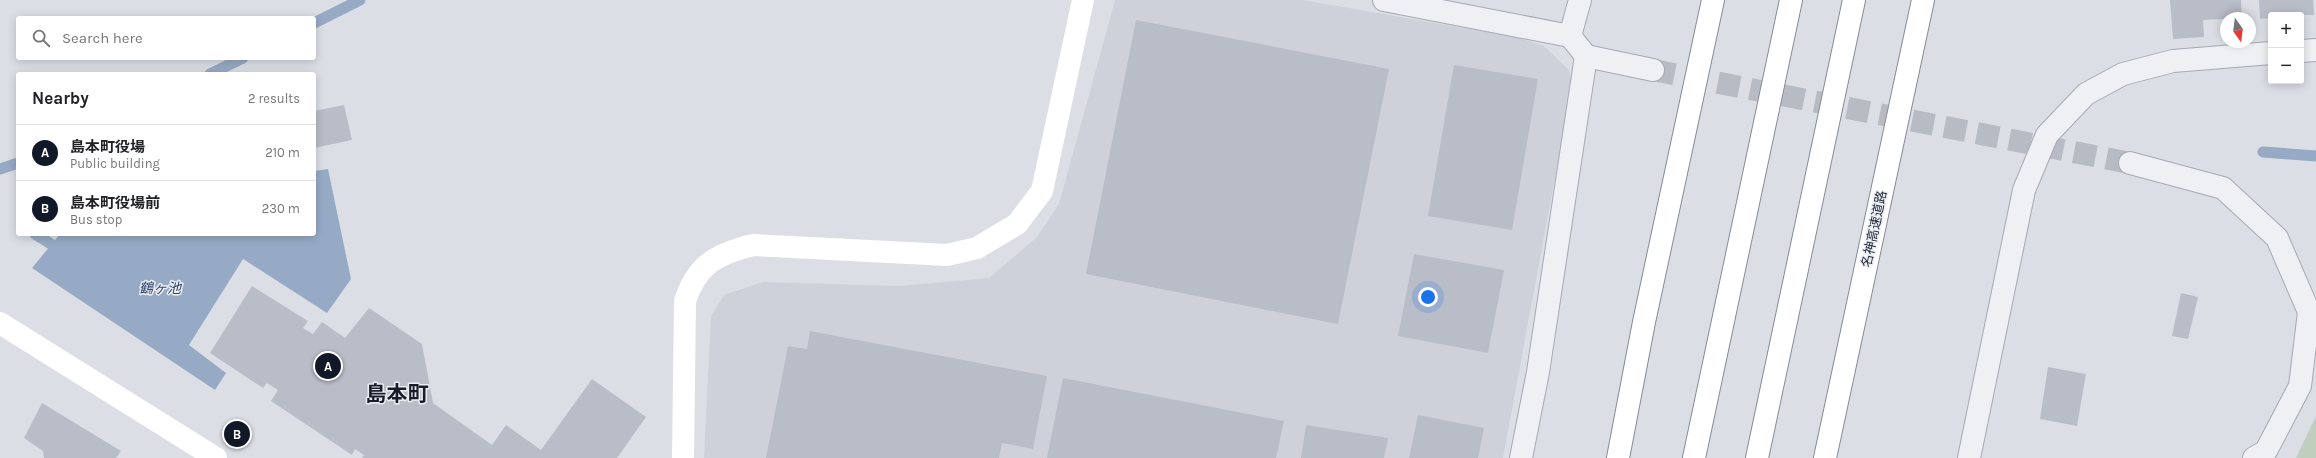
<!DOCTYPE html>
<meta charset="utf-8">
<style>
body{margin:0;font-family:Karla,"Noto Sans JP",sans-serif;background:#f6f6f6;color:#202124}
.controls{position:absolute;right:12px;top:12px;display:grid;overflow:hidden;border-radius:4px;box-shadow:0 2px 10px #0003}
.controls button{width:36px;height:36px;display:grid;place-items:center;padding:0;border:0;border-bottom:1px solid #e0e0e0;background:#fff;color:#202124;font:20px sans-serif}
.compass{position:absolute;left:2220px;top:12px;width:36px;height:36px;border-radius:50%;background:#fff;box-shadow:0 2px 10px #0003;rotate:166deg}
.you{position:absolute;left:1428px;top:297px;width:14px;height:14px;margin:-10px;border:3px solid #fff;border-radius:50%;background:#1a73e8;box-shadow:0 0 0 6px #1a73e833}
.badge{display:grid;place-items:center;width:26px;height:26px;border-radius:50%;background:#111827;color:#fff;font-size:13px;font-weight:700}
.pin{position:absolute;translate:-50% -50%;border:2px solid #fff;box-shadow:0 1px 4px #0006}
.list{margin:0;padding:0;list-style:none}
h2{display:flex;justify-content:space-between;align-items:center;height:52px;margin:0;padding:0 16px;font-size:17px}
h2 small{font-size:13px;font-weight:400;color:#757577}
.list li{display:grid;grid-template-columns:26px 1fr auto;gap:12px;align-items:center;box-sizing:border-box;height:56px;padding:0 16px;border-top:1px solid #e0e0e0}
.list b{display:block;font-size:15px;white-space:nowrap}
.list p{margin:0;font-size:13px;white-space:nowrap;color:#757577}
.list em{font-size:13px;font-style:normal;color:#757577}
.icon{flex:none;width:22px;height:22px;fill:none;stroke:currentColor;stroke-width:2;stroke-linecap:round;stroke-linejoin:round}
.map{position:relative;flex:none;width:2316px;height:458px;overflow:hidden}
.search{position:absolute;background:#fff;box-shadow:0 2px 10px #0003;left:16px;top:16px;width:300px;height:44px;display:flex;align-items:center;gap:10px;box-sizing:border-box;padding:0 14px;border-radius:4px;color:#757577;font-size:15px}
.panel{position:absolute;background:#fff;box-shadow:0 2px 10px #0003;left:16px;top:72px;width:300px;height:164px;border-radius:4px}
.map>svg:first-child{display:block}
</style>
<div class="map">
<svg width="2316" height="458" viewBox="0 0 2316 458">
<rect width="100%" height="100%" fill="#dbdfe5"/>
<polygon fill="#ced1da" points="1115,0 1303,0 1515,37 1544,46 1569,70 1572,86 1503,458 704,458 711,316 724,295 763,282 899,286 989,278 1037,237 1059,204"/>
<polygon fill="#c0cfbd" points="2316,416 2316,458 2296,458"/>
<polygon fill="#97aac5" points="328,169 351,279 327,313 243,259 189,345 226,373 215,390 32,268 60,234 314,234 314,171"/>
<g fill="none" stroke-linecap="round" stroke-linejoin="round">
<g stroke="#97aac5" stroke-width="11">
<polyline points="314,23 360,0"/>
<polyline points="210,74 243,58"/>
<polyline points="2263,152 2316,156"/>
<polyline points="0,169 18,163"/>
<polyline points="35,234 51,244"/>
</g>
</g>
<g fill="#b9bdc8">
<polygon points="2170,0 2241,0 2242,18 2203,20 2204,37 2173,39"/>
<polygon points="2259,0 2313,0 2314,15 2271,15 2271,18 2260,19"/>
<polygon points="1136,20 1389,69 1338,324 1086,274"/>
<polygon points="1454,65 1538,79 1512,230 1428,216"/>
<polygon points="344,105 352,140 314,148 314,111"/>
<polygon points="1414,254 1504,270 1488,353 1398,336"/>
<polygon points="252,286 308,321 303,328 313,334 322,322 345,338 369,308 422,344 433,403 492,445 506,425 541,450 592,379 646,417 617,458 362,458 364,455 355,449 352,455 271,401 278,390 267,383 263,388 210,353"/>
<polygon points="2181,293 2198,297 2188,339 2172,336"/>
<polygon points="810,331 1047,376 1033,449 1002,443 999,458 766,458 788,346 807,349"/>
<polygon points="2048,367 2086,374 2077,426 2040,419"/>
<polygon points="1063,378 1284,421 1276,458 1047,458"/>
<polygon points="42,403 121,451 116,458 44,458 43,451 24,438"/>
<polygon points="1418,415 1484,428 1478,458 1409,458"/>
<polygon points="1306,425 1388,438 1384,458 1301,458"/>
</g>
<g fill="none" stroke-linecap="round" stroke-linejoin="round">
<polyline stroke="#b7bbc3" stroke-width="22" stroke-dasharray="22 11" stroke-linecap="butt" points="1653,70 2130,163"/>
<defs>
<g id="street">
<polyline points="1384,0 1570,36 1586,56 1653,70"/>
<polyline points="1570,36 1580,0"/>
<polyline points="2301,51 2316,50"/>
<polyline points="2130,163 2223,188 2277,238 2309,312 2300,386 2266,451 2254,458"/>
<polyline points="1521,458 1538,372 1586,56"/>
<polyline points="1969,458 2024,190 2047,135 2086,94 2123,74 2173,61 2271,53"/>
</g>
<g id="highway">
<polyline points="1618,458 1644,322 1713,0"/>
<polyline points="1694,458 1791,0"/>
<polyline points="1757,458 1854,0"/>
<polyline points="1825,458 1923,0"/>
</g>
</defs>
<use href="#street" stroke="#a5a9b2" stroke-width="24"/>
<use href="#highway" stroke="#848b9b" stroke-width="24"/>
<use href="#street" stroke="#eef0f4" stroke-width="22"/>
<g stroke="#fff" stroke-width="22">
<polyline points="0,323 216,458"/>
<path d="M683,458l2,-157c12,-37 32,-47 68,-56l194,10 30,-7 40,-24 25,-33 41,-191"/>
</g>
<use href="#highway" stroke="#fff" stroke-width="22"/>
</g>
<g text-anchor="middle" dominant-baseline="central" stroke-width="3" stroke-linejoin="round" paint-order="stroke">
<g font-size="13" fill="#262c3b" stroke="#ebeef3">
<text transform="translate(1874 229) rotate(-78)">名神高速道路</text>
</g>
<g font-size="14" font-style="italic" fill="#32486d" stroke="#ebeef3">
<text x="160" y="288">鶴ヶ池</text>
</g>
<g font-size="21" font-weight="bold" fill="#181d2b" stroke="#ebeef3">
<text x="397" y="394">島本町</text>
</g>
</g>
</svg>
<div class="controls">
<button>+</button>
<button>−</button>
</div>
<svg class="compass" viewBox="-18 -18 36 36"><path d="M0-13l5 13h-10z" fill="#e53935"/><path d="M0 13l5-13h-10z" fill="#757577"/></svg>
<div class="you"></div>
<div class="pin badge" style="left:328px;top:366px">A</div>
<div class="pin badge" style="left:237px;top:434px">B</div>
<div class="search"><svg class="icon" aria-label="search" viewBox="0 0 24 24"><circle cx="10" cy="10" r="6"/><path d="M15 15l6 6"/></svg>Search here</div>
<section class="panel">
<h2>Nearby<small>2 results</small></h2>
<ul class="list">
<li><span class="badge">A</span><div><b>島本町役場</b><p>Public building</p></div><em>210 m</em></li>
<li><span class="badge">B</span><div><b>島本町役場前</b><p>Bus stop</p></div><em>230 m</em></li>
</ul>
</section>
</div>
